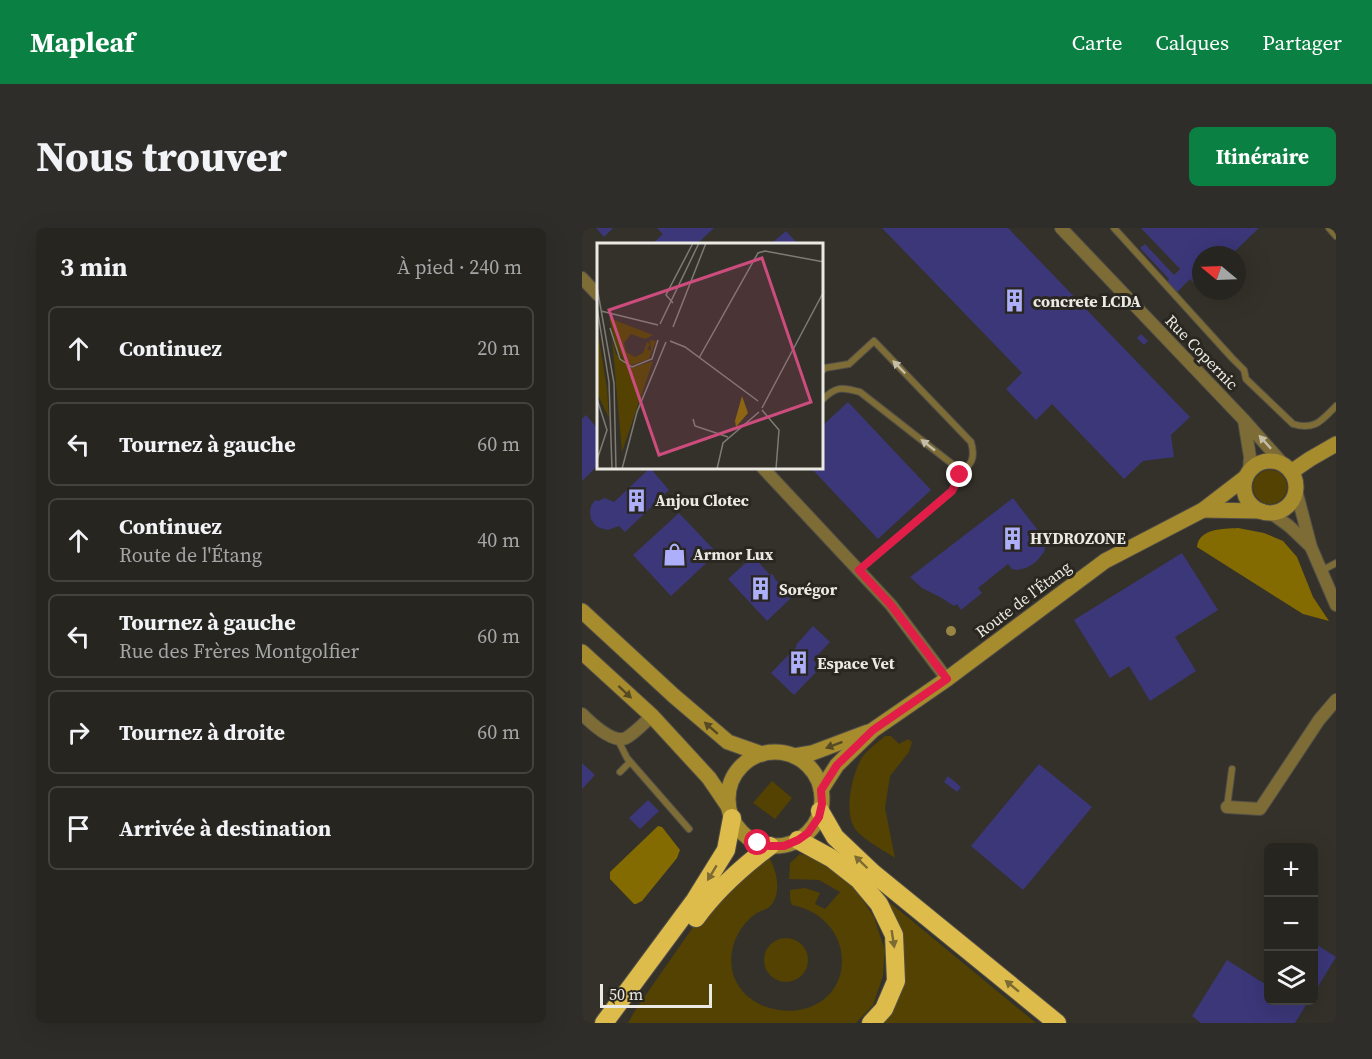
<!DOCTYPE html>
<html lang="fr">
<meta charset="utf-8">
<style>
body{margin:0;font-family:"Source Serif 4",serif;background:#2f2d29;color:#f1f3f6}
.controls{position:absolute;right:18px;bottom:18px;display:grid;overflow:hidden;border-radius:9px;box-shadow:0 6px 24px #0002}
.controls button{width:54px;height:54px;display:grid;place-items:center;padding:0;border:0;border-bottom:2px solid #43423e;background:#272520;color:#f1f3f6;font:30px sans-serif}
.compass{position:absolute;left:610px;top:18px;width:54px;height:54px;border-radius:50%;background:#272520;box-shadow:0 6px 24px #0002;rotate:289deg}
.scale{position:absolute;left:18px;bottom:15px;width:112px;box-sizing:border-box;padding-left:6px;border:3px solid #eae9e4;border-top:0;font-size:16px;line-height:21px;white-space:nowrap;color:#eae9e4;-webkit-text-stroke:4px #2a2720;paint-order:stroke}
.stop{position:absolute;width:18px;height:18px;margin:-14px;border:4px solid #e11d48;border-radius:50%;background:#fff}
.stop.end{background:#e11d48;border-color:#fff;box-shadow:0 2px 6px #0008}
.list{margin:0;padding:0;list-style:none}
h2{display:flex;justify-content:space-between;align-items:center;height:78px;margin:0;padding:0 24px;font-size:26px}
h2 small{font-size:20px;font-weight:400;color:#a4a5a5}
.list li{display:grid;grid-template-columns:39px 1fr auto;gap:18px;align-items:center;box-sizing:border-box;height:84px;margin:0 12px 12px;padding:0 12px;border:2px solid #43423e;border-radius:9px}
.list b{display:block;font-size:22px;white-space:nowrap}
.list p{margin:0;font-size:20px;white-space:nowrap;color:#a4a5a5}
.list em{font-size:20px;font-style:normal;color:#a4a5a5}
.icon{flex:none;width:33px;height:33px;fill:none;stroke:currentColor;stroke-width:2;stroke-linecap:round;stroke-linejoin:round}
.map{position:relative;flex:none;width:754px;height:795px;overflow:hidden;border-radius:9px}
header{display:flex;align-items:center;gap:36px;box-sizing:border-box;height:84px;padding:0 30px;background:#0b8043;color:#fff}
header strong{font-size:28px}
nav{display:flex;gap:33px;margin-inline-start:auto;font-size:21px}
.intro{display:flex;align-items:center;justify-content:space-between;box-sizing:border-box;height:144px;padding:0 36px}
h1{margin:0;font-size:42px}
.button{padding:15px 27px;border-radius:9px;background:#0b8043;color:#fff;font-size:21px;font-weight:700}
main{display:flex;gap:36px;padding:0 36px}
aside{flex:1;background:#272520;border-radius:9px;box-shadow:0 6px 24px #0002}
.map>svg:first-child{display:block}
</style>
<header>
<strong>Mapleaf</strong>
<nav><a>Carte</a><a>Calques</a><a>Partager</a></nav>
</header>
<div class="intro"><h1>Nous trouver</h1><a class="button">Itinéraire</a></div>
<main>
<aside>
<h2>3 min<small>À pied · 240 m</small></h2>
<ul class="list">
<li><svg class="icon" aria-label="ahead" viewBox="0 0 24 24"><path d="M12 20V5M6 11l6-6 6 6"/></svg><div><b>Continuez</b></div><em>20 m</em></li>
<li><svg class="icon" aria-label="left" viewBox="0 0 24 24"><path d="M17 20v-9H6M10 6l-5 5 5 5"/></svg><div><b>Tournez à gauche</b></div><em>60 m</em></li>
<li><svg class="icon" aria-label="ahead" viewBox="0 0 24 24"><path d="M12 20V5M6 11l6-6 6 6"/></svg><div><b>Continuez</b><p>Route de l'Étang</p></div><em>40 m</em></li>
<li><svg class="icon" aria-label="left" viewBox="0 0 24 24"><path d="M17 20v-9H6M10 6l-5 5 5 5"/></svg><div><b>Tournez à gauche</b><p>Rue des Frères Montgolfier</p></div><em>60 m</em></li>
<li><svg class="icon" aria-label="right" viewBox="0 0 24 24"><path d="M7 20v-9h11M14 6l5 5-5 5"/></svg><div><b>Tournez à droite</b></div><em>60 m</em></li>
<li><svg class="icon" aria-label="arrive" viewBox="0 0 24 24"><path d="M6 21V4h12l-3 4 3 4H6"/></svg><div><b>Arrivée à destination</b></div></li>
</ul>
</aside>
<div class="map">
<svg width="754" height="795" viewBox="0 0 754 795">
<rect width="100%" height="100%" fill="#34312a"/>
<g fill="#534201">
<circle cx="688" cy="259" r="17"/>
<path d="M303,508h6l8,8 9,-5 4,3 -3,10 -19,24 -5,32 10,50c-10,-7 -35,-20 -41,-31 -10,-17 -2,-51 7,-68 5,-8 16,-16 24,-23z"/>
<polygon points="190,553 210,570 193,591 171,575"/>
<path d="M218,626l20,5 34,28 20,30 11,34 -2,25 -10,29 -17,18h-228l8,-14 62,-89 71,-63c7,13 13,33 3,47 -3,5 -10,6 -15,9 -21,14 -31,41 -23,64 18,46 97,46 107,-6 6,-33 -17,-60 -49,-66l-2,-6v-9l15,-2 15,5 -5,11 10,5 15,-17 -21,-12 -30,-1 1,-16z"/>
<polygon points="301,673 306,673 454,795 295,795 314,759"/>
<circle cx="204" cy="732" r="22"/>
</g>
<g fill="#836b02">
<path d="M656,300l26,5 19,8 14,16 16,40 16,24 -26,-7 -106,-67c2,-19 26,-18 41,-19z"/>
<polygon points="76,598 80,599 98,622 95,630 60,673 54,676 52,676 28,651 28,644"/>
</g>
<g fill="#3b3779">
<polygon points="14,0 31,0 22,9"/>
<polygon points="75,0 132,0 115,16 70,16 81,6"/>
<polygon points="300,0 426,0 608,189 589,207 592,229 561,233 542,251 470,176 454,192 424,161 440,145"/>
<polygon points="559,0 677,0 649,27 619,27 619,56 616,59 608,51 595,64 585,54 587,51 558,20 563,16 592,47 598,41"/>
<polygon points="204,3 216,16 189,16"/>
<polygon points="559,106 566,113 562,117 555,110"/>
<polygon points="266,174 349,262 296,311 229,240 240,240 240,198"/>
<polygon points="4,187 16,201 16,237 0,253 0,191"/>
<polygon points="68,240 87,262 43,304 37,298 26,302 18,300 14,298 9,291 8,284 9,278 13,272 16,273 23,270 32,274"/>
<polygon points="431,270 465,314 462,324 454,334 444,340 435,342 430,341 426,336 396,360 400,365 379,382 375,376 372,378 358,369 340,360 328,349"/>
<polygon points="97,285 135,325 89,368 51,327"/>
<polygon points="600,325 636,382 593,409 614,443 568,473 547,438 528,450 492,392"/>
<polygon points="171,328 188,347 190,346 193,350 192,350 210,369 185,393 146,351"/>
<polygon points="231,398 248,414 231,432 239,439 212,467 189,445 215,418 214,417"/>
<polygon points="0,535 13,547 0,561"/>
<polygon points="457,536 510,579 441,662 389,618"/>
<polygon points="366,548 379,559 375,564 362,554"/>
<polygon points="66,572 77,583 58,601 47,590"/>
<polygon points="732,715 754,729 732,765"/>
<polygon points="645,732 686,758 686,772 727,772 713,795 619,795 610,788"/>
</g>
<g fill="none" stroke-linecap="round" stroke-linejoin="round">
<defs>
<g id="lane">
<path d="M532,0l118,130 12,12 2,9 47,45c22,7 29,-4 43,-18"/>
<polyline points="747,0 754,8"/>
<path d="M240,143l3,-3 24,-4 25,-23 97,101c5,17 0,22 -11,33"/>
<path d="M240,172c14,-14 20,-13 38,-8l96,75 4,8 -8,16 -93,79"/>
<polyline points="739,343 754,335"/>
<polyline points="36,512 45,530 107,601"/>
<polyline points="38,544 48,534"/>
<polyline points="645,579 650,541"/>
</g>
<g id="street">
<polyline points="479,0 662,192 703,238"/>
<polyline points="0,50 16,67"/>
<polyline points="662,192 668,229 667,244"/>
<polyline points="181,240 309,377 365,451"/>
<polyline points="714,262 729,319 754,377"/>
<polyline points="689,285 707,298 728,318"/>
<path d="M0,486c9,9 31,30 44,24 9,-5 18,-15 26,-22"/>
<polyline points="645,579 678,581 737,492 754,472"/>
</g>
<g id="secondary">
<circle cx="688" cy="259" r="26"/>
<polyline points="709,244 728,231 754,216"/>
<polyline points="621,282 679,283"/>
<polyline points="0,383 92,468 146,514 180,526"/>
<polyline points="0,424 70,488 127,550 146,578"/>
<circle cx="193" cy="571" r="47"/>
<polyline points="212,528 230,525 286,504"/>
<polyline points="239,562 255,537 291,502 365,451 523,333 621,282 664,249"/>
</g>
<g id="highway">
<polyline points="238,583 253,609 291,645 475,795"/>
<polyline points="216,612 249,630 277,652 297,676 312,707 314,753 302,781 289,795"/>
<path d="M114,690c20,-28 46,-51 74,-72"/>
<polyline points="22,795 113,672 144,622 150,590"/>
</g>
</defs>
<use href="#lane" stroke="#514e48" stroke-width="8"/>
<use href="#street" stroke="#514e48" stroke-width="14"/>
<use href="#secondary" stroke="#514e48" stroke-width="17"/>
<use href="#highway" stroke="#514e48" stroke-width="20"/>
<use href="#lane" stroke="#7d6c36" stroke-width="6"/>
<use href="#street" stroke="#7d6c36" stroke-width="12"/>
<use href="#secondary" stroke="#a78c2e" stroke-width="15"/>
<use href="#highway" stroke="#debc4b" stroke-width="18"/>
</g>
<circle fill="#998542" cx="369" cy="403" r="5"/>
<defs><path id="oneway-solid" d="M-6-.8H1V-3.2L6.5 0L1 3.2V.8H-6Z" transform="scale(1.5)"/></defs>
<g fill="#c4bda7">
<use href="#oneway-solid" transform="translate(317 139) rotate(-134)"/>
<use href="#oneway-solid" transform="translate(683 214) rotate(-132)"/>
<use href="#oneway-solid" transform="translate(346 217) rotate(-142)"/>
</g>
<g fill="#564a25">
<use href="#oneway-solid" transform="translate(43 464) rotate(43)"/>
<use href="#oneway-solid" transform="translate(129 500) rotate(-139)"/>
<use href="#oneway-solid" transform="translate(252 517) rotate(159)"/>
</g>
<g fill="#7b6a33">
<use href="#oneway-solid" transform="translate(279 634) rotate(-136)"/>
<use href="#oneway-solid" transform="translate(130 645) rotate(121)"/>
<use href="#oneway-solid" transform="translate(311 711) rotate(81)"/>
<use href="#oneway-solid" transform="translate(430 758) rotate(-141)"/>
</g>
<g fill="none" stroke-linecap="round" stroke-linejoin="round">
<polyline stroke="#e11d48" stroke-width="8" points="176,615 188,618 202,618 216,612 226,605 237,589 240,576 239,562 255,537 291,502 365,451 309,377 277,342 370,263 378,247"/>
</g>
<defs>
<symbol id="building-bare" viewBox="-9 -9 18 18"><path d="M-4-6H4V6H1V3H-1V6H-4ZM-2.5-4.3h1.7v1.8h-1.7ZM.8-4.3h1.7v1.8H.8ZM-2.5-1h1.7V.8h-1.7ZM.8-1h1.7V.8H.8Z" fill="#adaffb" stroke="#2a2720" stroke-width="2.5" paint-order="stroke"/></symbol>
<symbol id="shop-bare" viewBox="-9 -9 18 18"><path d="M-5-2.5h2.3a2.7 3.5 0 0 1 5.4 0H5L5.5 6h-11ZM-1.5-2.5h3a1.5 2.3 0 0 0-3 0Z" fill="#adaffb" stroke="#2a2720" stroke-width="2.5" paint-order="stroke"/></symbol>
</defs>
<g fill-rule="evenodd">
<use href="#building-bare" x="416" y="56" width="33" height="33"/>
<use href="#building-bare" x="38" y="256" width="33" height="33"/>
<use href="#building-bare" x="414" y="294" width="33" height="33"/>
<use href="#shop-bare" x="76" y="310" width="33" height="33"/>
<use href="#building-bare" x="162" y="344" width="33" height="33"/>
<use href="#building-bare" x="200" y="418" width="33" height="33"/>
</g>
<g text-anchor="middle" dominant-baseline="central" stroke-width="6" stroke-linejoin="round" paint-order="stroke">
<g font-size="16" font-weight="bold" fill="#eae9e4" stroke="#2a2720" text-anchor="start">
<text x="451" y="73">concrete LCDA</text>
<text x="73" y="272">Anjou Clotec</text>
<text x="448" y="310">HYDROZONE</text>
<text x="111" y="326">Armor Lux</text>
<text x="197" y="361">Sorégor</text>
<text x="235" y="435">Espace Vet</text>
</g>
<g font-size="16" fill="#eae9e4" stroke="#2a2720">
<text transform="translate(620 124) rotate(46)">Rue Copernic</text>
<text transform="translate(441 371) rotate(-37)">Route de l'Étang</text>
</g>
</g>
<g transform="translate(15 15)">
<rect width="226" height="226" fill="#34312a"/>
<path d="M12,75l44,17 -8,4 -14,-5 -7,9 2,9 9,5 8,-4 4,-11 3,2 -3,5 4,2 -1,-11 6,1 -7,18 -17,6 -7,-3 -8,-12zM0,84l10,62 2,29 -12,-25zM15,96l4,15 15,14 22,-7 -31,91z" fill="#534201"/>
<path d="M145,153l6,17 -12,14 -1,-6z" fill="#836b02"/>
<path fill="none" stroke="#7d7b74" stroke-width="1.5" d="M0,44l17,96 2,86M76,60l-7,-8 27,-52M0,64l12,75 3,87M4,68l57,14M63,81l39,-81M76,84l33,-84M13,85l10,31 12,8 20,-8 6,-19M73,98l15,6 73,54M102,115l59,-105 7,-2 59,11M0,156l10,31 -10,30M165,165l62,-117M165,167l17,20 -3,39M96,176l2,7 33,11M25,226l15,-57 29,-70M120,226l6,-26 36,-31"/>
<path fill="#cc4c7d" fill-opacity="0.15" stroke="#cc4c7d" stroke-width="3" d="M165,15l49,144 -152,53 -50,-145z"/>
<rect width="226" height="226" fill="none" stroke="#eae9e4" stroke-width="3"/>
</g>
</svg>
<div class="controls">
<button>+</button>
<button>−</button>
<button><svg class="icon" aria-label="layers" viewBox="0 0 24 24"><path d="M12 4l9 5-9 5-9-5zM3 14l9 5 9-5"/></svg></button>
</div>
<svg class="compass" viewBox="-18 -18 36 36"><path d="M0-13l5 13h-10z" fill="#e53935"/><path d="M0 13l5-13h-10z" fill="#a4a5a5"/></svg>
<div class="scale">50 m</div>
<div class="stop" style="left:176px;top:615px"></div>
<div class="stop end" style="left:378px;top:247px"></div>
</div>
</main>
